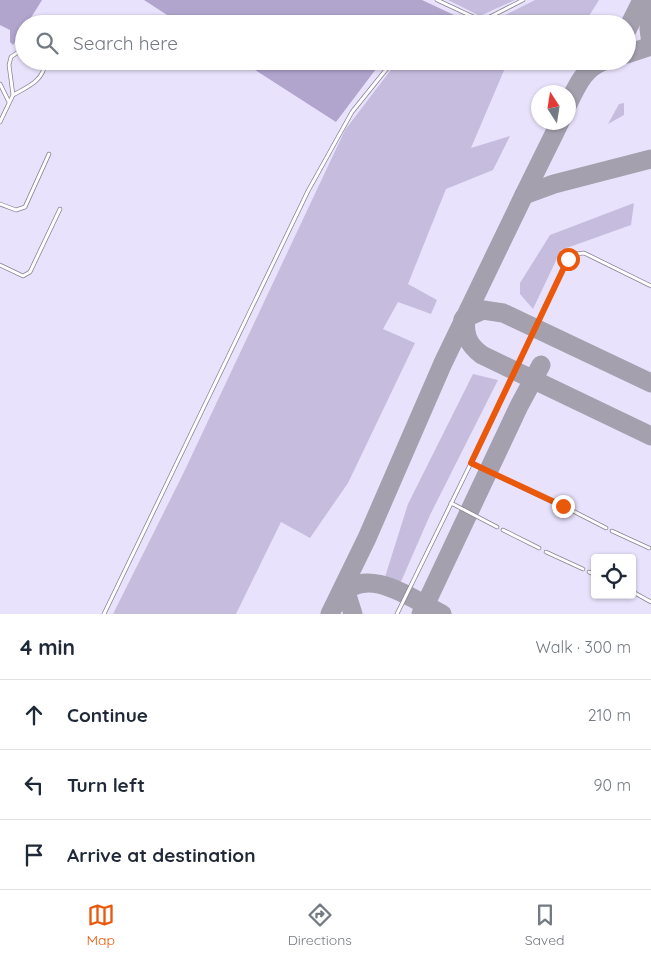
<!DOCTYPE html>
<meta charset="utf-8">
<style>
body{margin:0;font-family:Quicksand,sans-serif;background:#f6f6f7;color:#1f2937}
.controls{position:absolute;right:15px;bottom:15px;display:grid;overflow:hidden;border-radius:5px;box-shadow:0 1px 4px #0004}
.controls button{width:45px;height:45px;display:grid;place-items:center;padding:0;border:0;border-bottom:1px solid #e0e1e3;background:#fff;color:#1f2937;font:25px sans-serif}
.compass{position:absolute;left:531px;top:85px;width:45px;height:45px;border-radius:50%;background:#fff;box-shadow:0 1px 4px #0004;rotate:348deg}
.stop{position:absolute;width:15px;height:15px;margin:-11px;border:4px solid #ea580c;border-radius:50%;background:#fff}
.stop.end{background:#ea580c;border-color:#fff;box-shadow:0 1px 5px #0008}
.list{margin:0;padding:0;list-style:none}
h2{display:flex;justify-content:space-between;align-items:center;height:65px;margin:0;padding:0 20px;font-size:21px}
h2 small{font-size:16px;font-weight:400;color:#747a83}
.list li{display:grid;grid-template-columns:32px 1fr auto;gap:15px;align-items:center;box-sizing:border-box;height:70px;padding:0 20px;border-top:1px solid #e0e1e3}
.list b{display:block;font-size:19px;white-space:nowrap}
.list em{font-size:16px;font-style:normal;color:#747a83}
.icon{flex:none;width:28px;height:28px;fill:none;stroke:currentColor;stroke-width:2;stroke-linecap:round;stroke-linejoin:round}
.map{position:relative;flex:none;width:651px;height:614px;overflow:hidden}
.search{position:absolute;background:#fff;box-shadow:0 1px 4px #0004;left:15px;right:15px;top:15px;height:55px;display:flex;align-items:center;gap:12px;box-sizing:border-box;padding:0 18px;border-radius:28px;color:#747a83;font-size:19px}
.sheet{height:275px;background:#fff}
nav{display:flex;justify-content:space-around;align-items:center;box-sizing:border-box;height:70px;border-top:1px solid #e0e1e3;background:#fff;font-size:14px;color:#747a83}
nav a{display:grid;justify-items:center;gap:2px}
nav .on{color:#ea580c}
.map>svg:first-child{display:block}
</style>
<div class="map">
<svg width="651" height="614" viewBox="0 0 651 614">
<rect width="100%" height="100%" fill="#f1ecfe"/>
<path fill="#e9e2fc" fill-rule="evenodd" d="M0,0h651v614h-651zM24,24h603v37h-603zM538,92h30v30h-30zM595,558h37v37h-37z"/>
<g fill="#c6bdde">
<polygon points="448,0 515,0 480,16"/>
<polygon points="535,0 599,0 584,24 487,24"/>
<polygon points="402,61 508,61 471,148 510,136 493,170 446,189 408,284 437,300 431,314 398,302 383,329 415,343 348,483 310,538 281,522 236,614 113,614 183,474 345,130 393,67"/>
<polygon points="624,103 624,115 608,124 619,104"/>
<polygon points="634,203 631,225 561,250 533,309 520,294 520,283 550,235"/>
<polygon points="473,374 498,380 430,515 400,584 385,577 408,504"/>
</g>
<g fill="#b1a5ce">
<polygon points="0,0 42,0 27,24 24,24 24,29 13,45 10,42 10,30 0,25"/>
<polygon points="144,0 422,0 467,21 459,24 181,24"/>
<polygon points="241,61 382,61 336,122"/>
</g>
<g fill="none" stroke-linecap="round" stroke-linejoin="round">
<g stroke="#a4a0ae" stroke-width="19">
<polyline points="651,0 649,29 651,44"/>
<polyline points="627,30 642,0"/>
<polyline points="627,54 651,46"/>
<path d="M568,104c9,-18 16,-36 36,-43"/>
<polyline points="524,195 560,122"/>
<path d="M466,316c-2,18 1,28 16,39l169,81"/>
<polyline points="463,319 483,310 503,313 651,383"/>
<polyline points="348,581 347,595 353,614"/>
<path d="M339,598c26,-36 74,2 103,16"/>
<polyline points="330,614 367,538 443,363 524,195 554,184 651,159"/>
<polyline points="421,614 519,406 541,365"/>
</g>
<defs>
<g id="lane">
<polyline points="437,0 482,21"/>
<polyline points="476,24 523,0"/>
<polyline points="0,84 9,102"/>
<path d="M13,95c15,-8 32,-15 32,-34"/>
<polyline points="0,122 13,95 9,65 11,57 24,48"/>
<polyline points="0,204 16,210 25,207 49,154"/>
<polyline points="0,265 23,276 30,272 60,209"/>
<polyline points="451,503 497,527"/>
<polyline points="563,507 471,463 568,259 574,254 584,253 651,286"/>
<polyline points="569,509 606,528"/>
<polyline points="503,530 539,548"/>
<polyline points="612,531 649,548"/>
<polyline points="546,552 583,569"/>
<polyline points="589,572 595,575"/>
<polyline points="633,592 651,602"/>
<polyline points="104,614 308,191 352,112 393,61"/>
<polyline points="397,614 471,463"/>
</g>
</defs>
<use href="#lane" stroke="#878393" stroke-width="4.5"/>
<use href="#lane" stroke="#fff" stroke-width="3"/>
</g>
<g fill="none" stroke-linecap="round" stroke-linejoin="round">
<polyline stroke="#ea580c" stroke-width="6" points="563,506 471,463 568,259"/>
</g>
</svg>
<div class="controls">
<button><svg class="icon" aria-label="locate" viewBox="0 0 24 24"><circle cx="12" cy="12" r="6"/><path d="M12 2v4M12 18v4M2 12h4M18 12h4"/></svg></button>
</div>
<svg class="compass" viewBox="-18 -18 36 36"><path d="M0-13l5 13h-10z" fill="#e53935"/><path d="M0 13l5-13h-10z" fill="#747a83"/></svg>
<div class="stop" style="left:568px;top:259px"></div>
<div class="stop end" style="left:563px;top:506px"></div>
<div class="search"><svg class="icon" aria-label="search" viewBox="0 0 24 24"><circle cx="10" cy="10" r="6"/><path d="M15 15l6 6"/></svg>Search here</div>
</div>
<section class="sheet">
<h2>4 min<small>Walk · 300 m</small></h2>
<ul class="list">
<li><svg class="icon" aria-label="ahead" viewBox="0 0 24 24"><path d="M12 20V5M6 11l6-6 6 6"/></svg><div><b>Continue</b></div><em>210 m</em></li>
<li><svg class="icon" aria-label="left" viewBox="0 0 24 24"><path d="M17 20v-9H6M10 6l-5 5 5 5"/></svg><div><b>Turn left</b></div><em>90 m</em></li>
<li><svg class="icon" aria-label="arrive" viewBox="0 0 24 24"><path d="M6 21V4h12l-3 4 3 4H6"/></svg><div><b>Arrive at destination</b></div></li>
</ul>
</section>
<nav>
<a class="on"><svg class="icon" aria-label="map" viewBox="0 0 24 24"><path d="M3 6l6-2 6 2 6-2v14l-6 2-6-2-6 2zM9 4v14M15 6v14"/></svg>Map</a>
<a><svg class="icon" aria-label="directions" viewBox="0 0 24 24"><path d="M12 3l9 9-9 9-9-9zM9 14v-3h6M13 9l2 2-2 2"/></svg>Directions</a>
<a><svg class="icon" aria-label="saved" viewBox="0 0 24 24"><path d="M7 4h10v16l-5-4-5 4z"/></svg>Saved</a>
</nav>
